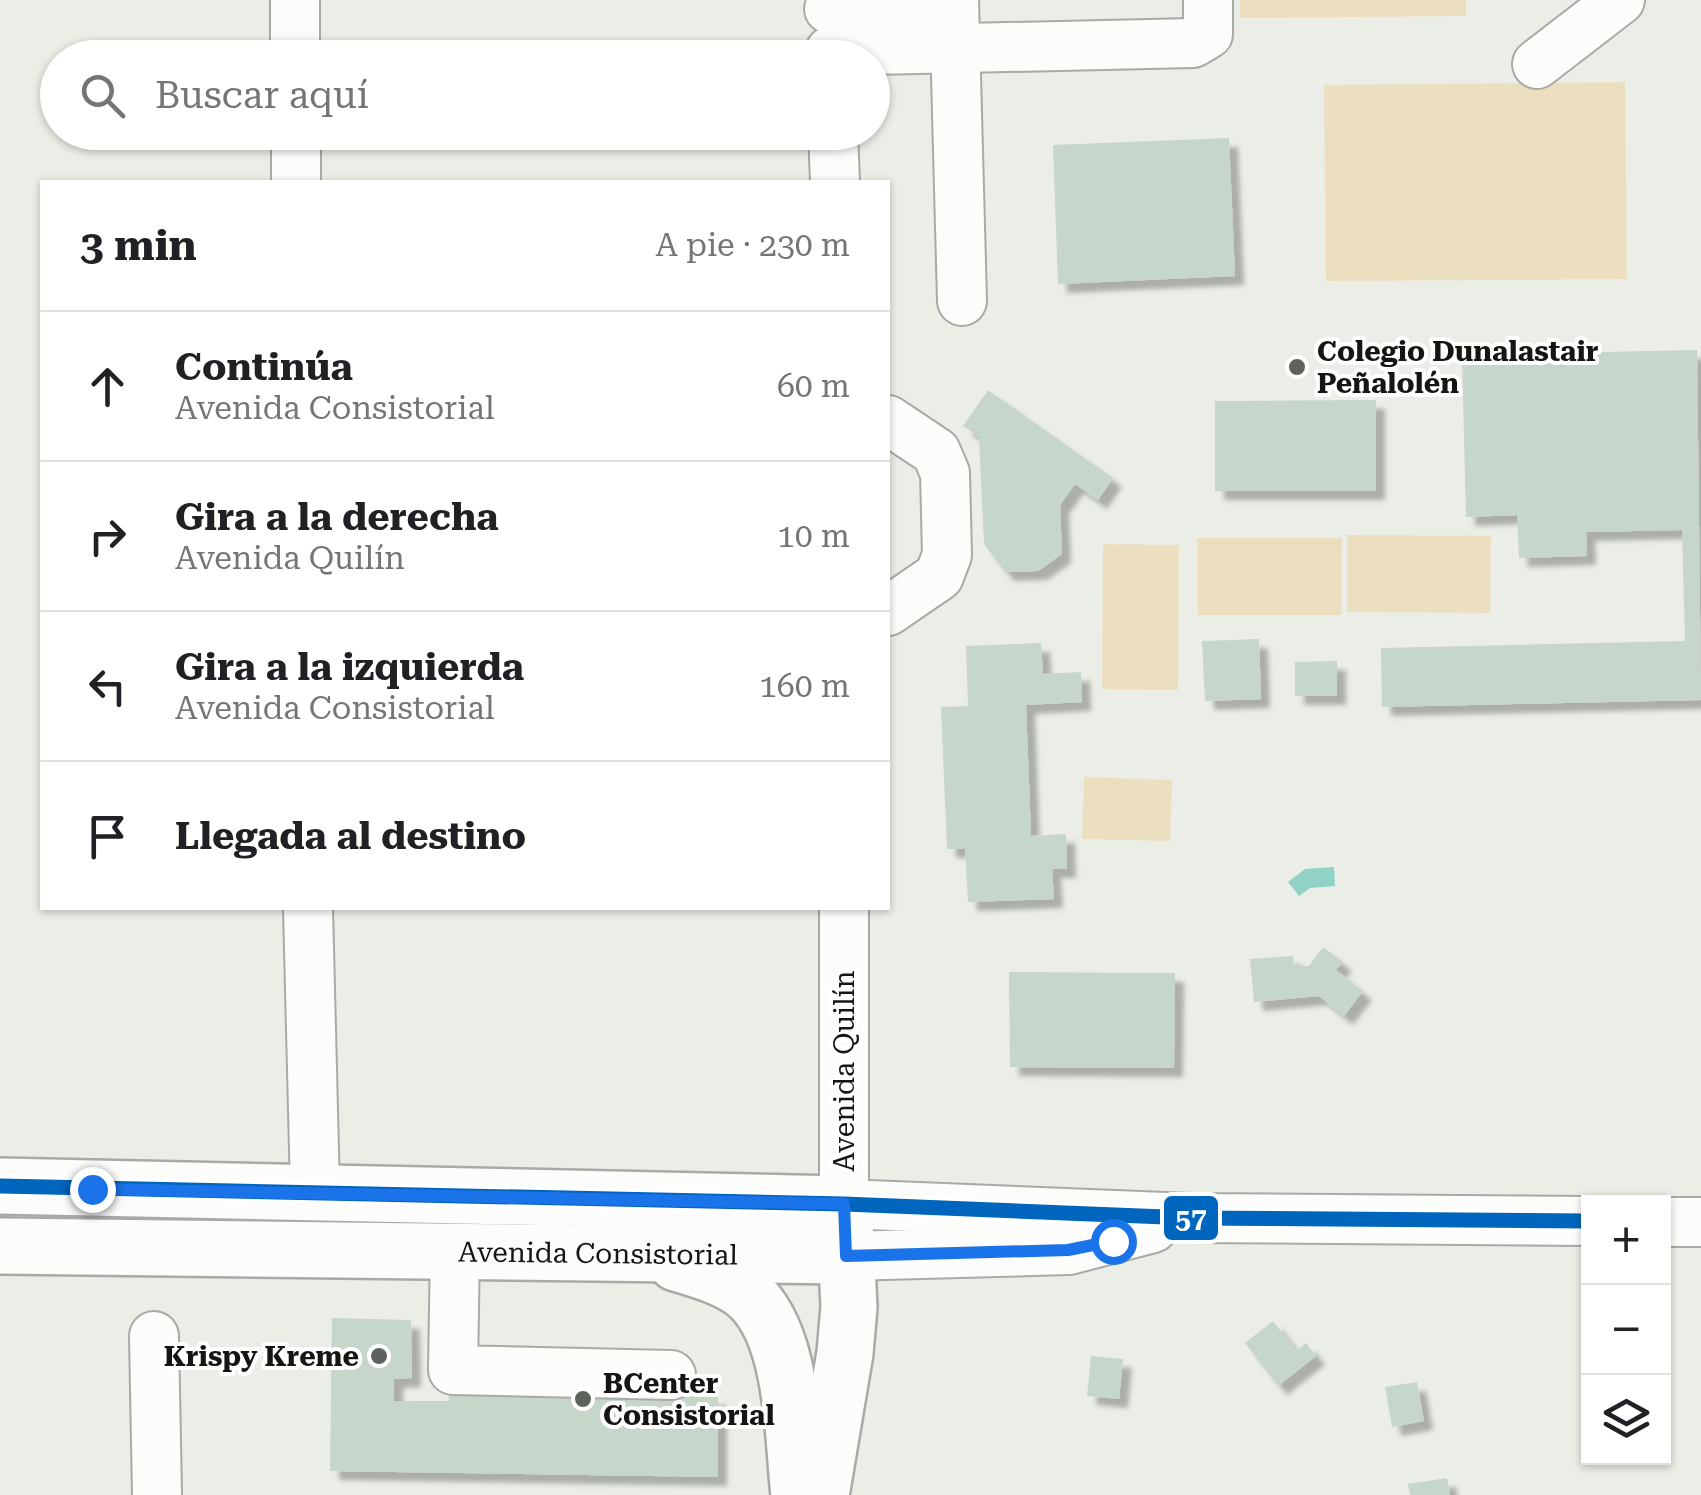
<!DOCTYPE html>
<html lang="es">
<meta charset="utf-8">
<style>
body{margin:0;font-family:"Roboto Serif",serif;background:#f2f2f2;color:#202124}
.controls{position:absolute;right:30px;bottom:30px;display:grid;overflow:hidden;border-radius:0px;box-shadow:0 2px 8px #0004}
.controls button{width:90px;height:90px;display:grid;place-items:center;padding:0;border:0;border-bottom:2px solid #e0e0e0;background:#fff;color:#202124;font:50px sans-serif}
.stop{position:absolute;width:30px;height:30px;margin:-22px;border:8px solid #1a73e8;border-radius:50%;background:#fff}
.stop.end{background:#1a73e8;border-color:#fff;box-shadow:0 2px 10px #0008}
.list{margin:0;padding:0;list-style:none}
h2{display:flex;justify-content:space-between;align-items:center;height:130px;margin:0;padding:0 40px;font-size:42px}
h2 small{font-size:32px;font-weight:400;color:#757577}
.list li{display:grid;grid-template-columns:65px 1fr auto;gap:30px;align-items:center;box-sizing:border-box;height:150px;padding:0 40px;border-top:2px solid #e0e0e0}
.list b{display:block;font-size:38px;white-space:nowrap}
.list p{margin:0;font-size:32px;white-space:nowrap;color:#757577}
.list em{font-size:32px;font-style:normal;color:#757577}
.icon{flex:none;width:55px;height:55px;fill:none;stroke:currentColor;stroke-width:2;stroke-linecap:round;stroke-linejoin:round}
.map{position:relative;flex:none;width:1701px;height:1495px;overflow:hidden}
.search{position:absolute;background:#fff;box-shadow:0 2px 8px #0004;left:40px;top:40px;width:850px;height:110px;display:flex;align-items:center;gap:25px;box-sizing:border-box;padding:0 35px;border-radius:55px;color:#757577;font-size:38px}
.panel{position:absolute;background:#fff;box-shadow:0 2px 8px #0004;left:40px;top:180px;width:850px;height:730px;border-radius:0px}
.map>svg:first-child{display:block}
</style>
<div class="map">
<svg width="1701" height="1495" viewBox="0 0 1701 1495">
<defs>
<filter id="shadow"><feDropShadow dx="9" dy="9" stdDeviation="2.5" flood-color="#0004"/></filter>
</defs>
<rect width="100%" height="100%" fill="#eaeee6"/>
<g fill="#ecdfc0">
<polygon points="1240,0 1466,0 1466,16 1240,18"/>
<polygon points="1625,82 1627,279 1326,281 1324,85"/>
<polygon points="1347,535 1491,536 1490,613 1347,612"/>
<polygon points="1197,538 1342,538 1341,615 1198,615"/>
<polygon points="1103,544 1179,545 1178,690 1102,689"/>
<polygon points="1084,777 1172,780 1170,841 1082,839"/>
</g>
<polygon fill="#90d3c6" points="1334,867 1335,886 1310,888 1299,896 1288,882 1305,869"/>
<g fill="#c7d6ca" filter="url(#shadow)">
<polygon points="1229,138 1235,276 1058,284 1053,145"/>
<polygon points="1697,350 1701,700 1382,707 1381,648 1685,641 1682,530 1586,532 1587,556 1519,558 1517,515 1466,517 1462,355"/>
<polygon points="988,390 1113,478 1098,500 1075,484 1060,505 1062,554 1038,571 1005,572 984,544 979,437 963,426"/>
<polygon points="1376,400 1376,491 1215,491 1215,401"/>
<polygon points="1259,639 1261,699 1205,701 1202,641"/>
<polygon points="1041,643 1043,674 1081,672 1082,702 1026,705 1031,836 1066,834 1067,869 1052,869 1054,899 968,902 965,849 947,849 941,707 968,706 966,646"/>
<polygon points="1337,661 1337,696 1295,696 1295,662"/>
<polygon points="1323,947 1343,962 1336,970 1363,991 1344,1016 1319,996 1254,1002 1250,959 1293,956 1294,967 1309,966"/>
<polygon points="1009,972 1175,973 1174,1068 1010,1067"/>
<polygon points="332,1318 411,1320 412,1378 394,1379 394,1401 449,1401 448,1391 718,1397 718,1477 330,1471"/>
<polygon points="1273,1321 1296,1351 1306,1343 1316,1356 1278,1386 1245,1343"/>
<polygon points="1091,1356 1123,1359 1119,1399 1087,1396"/>
<polygon points="1417,1382 1424,1421 1392,1427 1385,1387"/>
<polygon points="1447,1478 1450,1495 1410,1495 1408,1484"/>
</g>
<g fill="none" stroke-linecap="round" stroke-linejoin="round">
<defs>
<g id="minor">
<polyline points="295,0 295,58"/>
<polyline points="954,0 962,301"/>
<polyline points="829,9 954,6"/>
<polyline points="830,51 1193,43 1208,34 1208,0"/>
<polyline points="1537,64 1620,0"/>
<polyline points="296,132 296,182"/>
<polyline points="833,132 835,182"/>
<polyline points="888,420 936,452 945,473 947,555 939,576 888,611"/>
<polyline points="308,908 315,1191"/>
<polyline points="844,908 844,1204 1190,1218 1588,1221"/>
<polyline points="1664,1222 1701,1222"/>
<polyline points="455,1250 453,1370 671,1375"/>
<polyline points="846,1256 1069,1250 1153,1228"/>
<polyline points="154,1336 157,1495"/>
</g>
<g id="major">
<polyline points="0,1186 844,1204 849,1307 845,1353 821,1495"/>
<path id="s1" d="M0,1246l846,10"/>
<path d="M676,1263c23,7 45,13 65,26 54,37 51,147 58,206"/>
</g>
</defs>
<use href="#minor" stroke="#a8aba5" stroke-width="52"/>
<use href="#major" stroke="#a8aba5" stroke-width="60"/>
<use href="#minor" stroke="#fcfcfb" stroke-width="48"/>
<use href="#major" stroke="#fcfcfb" stroke-width="55"/>
<defs>
<polyline id="bus-1" points="0,1186 844,1204 1190,1218 1588,1221"/>
</defs>
<use href="#bus-1" stroke="#fff" stroke-width="22"/>
<use href="#bus-1" stroke="#0065bd" stroke-width="15"/>
</g>
<g fill="none" stroke-linecap="round" stroke-linejoin="round">
<polyline stroke="#1a73e8" stroke-width="12" points="92,1189 844,1204 846,1256 1068,1250 1113,1241"/>
</g>
<g fill="#5e625c" stroke="#fff" stroke-width="4">
<circle cx="1297" cy="367" r="10"/>
<circle cx="379" cy="1356" r="10"/>
<circle cx="583" cy="1399" r="10"/>
</g>
<g text-anchor="middle" dominant-baseline="central" stroke-width="8" stroke-linejoin="round" paint-order="stroke">
<g font-size="28" font-weight="bold" fill="#131611" stroke="#fff" text-anchor="start">
<text x="1317" y="351">Colegio Dunalastair<tspan x="1317" dy="32">Peñalolén</tspan></text>
<text x="359" y="1356" text-anchor="end">Krispy Kreme</text>
<text x="603" y="1383">BCenter<tspan x="603" dy="32">Consistorial</tspan></text>
</g>
<g font-size="28" fill="#131611" stroke="#fff">
<text transform="translate(844 1071) rotate(-90)">Avenida Quilín</text>
<text stroke="none"><textPath href="#s1" startOffset="598">Avenida Consistorial</textPath></text>
</g>
</g>
<rect stroke="#fff" stroke-width="4" x="1162" y="1194" width="58" height="48" rx="10" fill="#0065bd"/>
<g font-size="28" text-anchor="middle" font-weight="bold" fill="#fff">
<text x="1191" y="1228">57</text>
</g>
</svg>
<div class="controls">
<button>+</button>
<button>−</button>
<button><svg class="icon" aria-label="layers" viewBox="0 0 24 24"><path d="M12 4l9 5-9 5-9-5zM3 14l9 5 9-5"/></svg></button>
</div>
<div class="stop" style="left:1113px;top:1241px"></div>
<div class="stop end" style="left:92px;top:1189px"></div>
<div class="search"><svg class="icon" aria-label="search" viewBox="0 0 24 24"><circle cx="10" cy="10" r="6"/><path d="M15 15l6 6"/></svg>Buscar aquí</div>
<section class="panel">
<h2>3 min<small>A pie · 230 m</small></h2>
<ul class="list">
<li><svg class="icon" aria-label="ahead" viewBox="0 0 24 24"><path d="M12 20V5M6 11l6-6 6 6"/></svg><div><b>Continúa</b><p>Avenida Consistorial</p></div><em>60 m</em></li>
<li><svg class="icon" aria-label="right" viewBox="0 0 24 24"><path d="M7 20v-9h11M14 6l5 5-5 5"/></svg><div><b>Gira a la derecha</b><p>Avenida Quilín</p></div><em>10 m</em></li>
<li><svg class="icon" aria-label="left" viewBox="0 0 24 24"><path d="M17 20v-9H6M10 6l-5 5 5 5"/></svg><div><b>Gira a la izquierda</b><p>Avenida Consistorial</p></div><em>160 m</em></li>
<li><svg class="icon" aria-label="arrive" viewBox="0 0 24 24"><path d="M6 21V4h12l-3 4 3 4H6"/></svg><div><b>Llegada al destino</b></div></li>
</ul>
</section>
</div>
